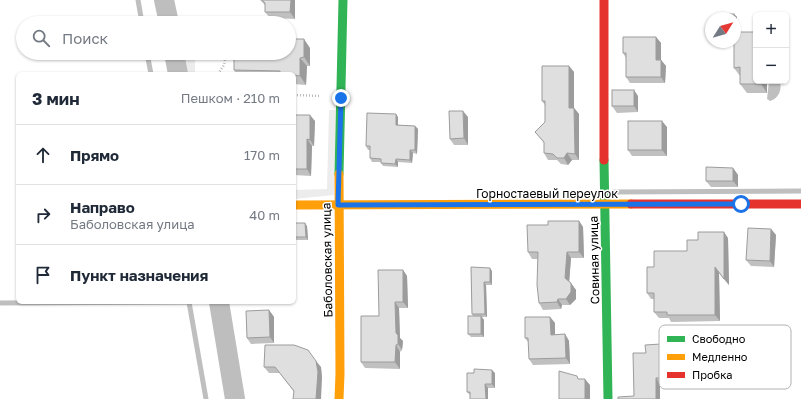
<!DOCTYPE html>
<html lang="ru">
<meta charset="utf-8">
<style>
body{margin:0;font-family:"Golos Text",sans-serif;background:#f6f6f7;color:#1f2937}
.controls{position:absolute;right:12px;top:12px;display:grid;overflow:hidden;border-radius:6px;box-shadow:0 1px 3px #0004}
.controls button{width:36px;height:36px;display:grid;place-items:center;padding:0;border:0;border-bottom:1px solid #e0e1e3;background:#fff;color:#1f2937;font:20px sans-serif}
.compass{position:absolute;left:705px;top:12px;width:36px;height:36px;border-radius:50%;background:#fff;box-shadow:0 1px 3px #0004;rotate:53deg}
.stop{position:absolute;width:12px;height:12px;margin:-9px;border:3px solid #1a73e8;border-radius:50%;background:#fff}
.stop.end{background:#1a73e8;border-color:#fff;box-shadow:0 1px 4px #0008}
.list{margin:0;padding:0;list-style:none}
h2{display:flex;justify-content:space-between;align-items:center;height:52px;margin:0;padding:0 16px;font-size:17px}
h2 small{font-size:13px;font-weight:400;color:#747a83}
.list li{display:grid;grid-template-columns:26px 1fr auto;gap:12px;align-items:center;box-sizing:border-box;height:60px;padding:0 16px;border-top:1px solid #e0e1e3}
.list b{display:block;font-size:15px;white-space:nowrap}
.list p{margin:0;font-size:13px;white-space:nowrap;color:#747a83}
.list em{font-size:13px;font-style:normal;color:#747a83}
.icon{flex:none;width:22px;height:22px;fill:none;stroke:currentColor;stroke-width:2;stroke-linecap:round;stroke-linejoin:round}
.map{position:relative;flex:none;width:801px;height:399px;overflow:hidden}
.search{position:absolute;background:#fff;box-shadow:0 1px 3px #0004;left:16px;top:16px;width:280px;height:44px;display:flex;align-items:center;gap:10px;box-sizing:border-box;padding:0 14px;border-radius:22px;color:#747a83;font-size:15px}
.panel{position:absolute;background:#fff;box-shadow:0 1px 3px #0004;left:16px;top:72px;width:280px;height:232px;border-radius:6px}
.map>svg:first-child{display:block}
</style>
<div class="map">
<svg width="801" height="399" viewBox="0 0 801 399">
<rect width="100%" height="100%" fill="#fff"/>
<g fill="#ececec">
<polygon points="179,53 195,53 195,74 182,74"/>
<polygon points="329,110 336,110 334,195 294,199 294,190 327,189"/>
</g>
<path fill="#bfbfbf" d="M769,81h11c2,9 -1,17 -10,20l-3,-2z"/>
<g fill="none" stroke-linecap="round" stroke-linejoin="round">
<g stroke="#bfbfbf" stroke-width="5">
<polyline points="138,0 142,23"/>
<polyline points="147,53 151,74"/>
<polyline points="613,192 801,191"/>
<polyline points="189,302 206,399"/>
<polyline points="0,303 189,302"/>
</g>
<g stroke="#b9b9b9" stroke-width="2.5" stroke-dasharray="1 2" stroke-linecap="butt">
<polyline points="218,74 224,65 226,54"/>
<polyline points="294,95 321,96"/>
</g>
<g stroke="#bebebe" stroke-width="20">
<polyline points="164,0 169,23"/>
<polyline points="174,53 178,74"/>
<polyline points="219,302 235,399"/>
</g>
<g stroke="#30b455" stroke-width="9">
<polyline points="604,160 608,399"/>
<polyline points="339,174 343,0"/>
</g>
<g stroke="#ff9f0a" stroke-width="9">
<polyline points="339,174 340,374 339,399"/>
<polyline points="294,205 631,204"/>
</g>
<g stroke="#e5322d" stroke-width="9">
<polyline points="604,0 604,160"/>
<polyline points="631,204 801,204"/>
</g>
</g>
<g fill="#c0c0c0">
<polygon points="260,0 295,0 295,19 270,18 265,12 265,5"/>
<polygon points="734,14 737,17 737,32 767,81 767,93 747,93 740,84 740,76 734,68"/>
<polygon points="656,37 661,43 661,60 666,66 665,83 630,83 626,77 626,58 623,53"/>
<polygon points="310,48 310,66 307,66 306,85 294,84 294,74 236,74 234,70 247,57"/>
<polygon points="569,66 574,72 574,108 579,114 579,160 572,160 568,165 561,164 557,160 548,160 544,153 544,143 535,132 545,122 545,105 542,101"/>
<polygon points="638,96 638,112 617,113 612,106"/>
<polygon points="294,115 315,121 314,146 312,146 311,176 294,175"/>
<polygon points="398,117 398,125 415,126 418,129 417,154 413,153 412,163 398,162 398,167 383,166 381,163 381,162 372,162 370,158 370,150 368,150 366,146"/>
<polygon points="468,117 468,145 454,145 450,139"/>
<polygon points="667,127 667,156 632,156 628,150"/>
<polygon points="733,168 738,175 738,187 711,187 706,181"/>
<polygon points="579,221 583,227 584,258 571,258 569,282 576,290 576,299 570,305 562,305 561,309 543,310 539,303 538,259 532,259 528,252 548,225"/>
<polygon points="294,223 307,226 308,240 294,240"/>
<polygon points="771,229 776,235 774,267 751,266 746,260"/>
<polygon points="728,238 729,285 719,273 720,321 671,322 669,318 659,318 654,312 654,299 651,299 647,293 654,267 687,251 698,240"/>
<polygon points="471,267 492,271 492,285 486,285 487,317 482,317 484,320 484,337 471,337 468,334 473,316 472,314"/>
<polygon points="403,270 407,276 408,308 399,308 400,338 403,341 402,350 400,352 400,369 365,368 361,362 379,316"/>
<polygon points="269,310 274,317 274,343 251,344 247,338"/>
<polygon points="550,317 555,323 555,335 565,334 569,341 570,364 533,365 529,359 529,343 525,338"/>
<polygon points="661,344 665,350 666,384 660,384 634,396"/>
<polygon points="264,367 321,367 322,378 294,392 280,373 269,373"/>
<polygon points="756,372 756,386 717,386 715,383"/>
<polygon points="495,373 495,388 488,388 470,395 467,392"/>
</g>
<g fill="#9c9c9c">
<polygon points="291,0 295,0 295,19 290,12"/>
<polygon points="734,14 737,17 737,36 735,33"/>
<polygon points="656,37 661,43 661,66 656,60"/>
<polygon points="304,39 310,48 310,66 304,57"/>
<polygon points="300,58 307,66 306,85 300,76"/>
<polygon points="661,60 666,66 665,83 661,77"/>
<polygon points="569,66 574,72 574,114 569,108"/>
<polygon points="761,81 767,81 767,93 761,84"/>
<polygon points="634,90 638,96 638,112 634,106"/>
<polygon points="574,108 579,114 579,160 575,154"/>
<polygon points="463,111 468,117 468,145 464,138"/>
<polygon points="396,114 398,117 398,129 396,125"/>
<polygon points="310,115 315,121 314,146 310,140"/>
<polygon points="662,121 667,127 667,156 662,150"/>
<polygon points="415,126 418,129 417,154 415,150"/>
<polygon points="307,139 312,146 311,176 307,169"/>
<polygon points="410,150 413,153 412,163 410,160"/>
<polygon points="567,153 572,160 568,165 564,158"/>
<polygon points="396,159 398,162 398,167 395,164"/>
<polygon points="733,168 738,175 738,187 733,181"/>
<polygon points="579,221 583,227 584,258 579,252"/>
<polygon points="305,223 307,226 308,240 306,237"/>
<polygon points="771,229 776,235 774,267 770,261"/>
<polygon points="724,232 728,238 729,285 724,279"/>
<polygon points="567,252 571,258 569,284 565,278"/>
<polygon points="715,267 719,273 720,321 715,315"/>
<polygon points="490,268 492,271 492,285 490,282"/>
<polygon points="403,270 407,276 408,308 403,302"/>
<polygon points="484,282 486,285 487,317 485,314"/>
<polygon points="571,283 576,290 576,299 570,305 566,299"/>
<polygon points="558,299 562,305 561,309 557,302"/>
<polygon points="395,302 399,308 400,338 403,341 402,350 398,344 396,333"/>
<polygon points="269,310 274,317 274,343 270,337"/>
<polygon points="481,316 484,320 484,337 481,334"/>
<polygon points="550,317 555,323 555,341 551,335"/>
<polygon points="565,334 569,341 570,364 566,358"/>
<polygon points="661,344 665,350 666,384 662,378"/>
<polygon points="396,345 400,352 400,369 395,362"/>
<polygon points="316,361 321,367 322,378 321,399 316,399"/>
<polygon points="753,369 756,372 756,386 753,383"/>
<polygon points="492,370 495,373 495,388 492,384"/>
<polygon points="656,378 660,384 660,399 656,399"/>
<polygon points="585,379 590,385 590,399 585,399"/>
<polygon points="485,384 488,388 488,399 486,399"/>
</g>
<g fill="#dfdfdf" stroke="#9c9c9c">
<polygon points="262,0 291,0 290,12 265,12 265,3"/>
<rect x="720" y="14" width="14" height="4"/>
<polygon points="735,32 756,32 756,81 761,81 761,84 740,84 740,67 734,68 734,42 735,42"/>
<polygon points="623,37 656,37 656,60 661,60 661,77 626,77 626,53 623,53"/>
<polygon points="289,39 304,39 304,57 300,58 300,76 294,75 294,74 280,74 280,71 234,70 234,57 247,57 247,53 289,53"/>
<polygon points="542,66 569,66 569,108 574,108 575,154 567,153 564,158 557,158 553,154 544,153 544,142 535,132 545,122 545,101 542,101"/>
<rect x="612" y="90" width="22" height="16"/>
<polygon points="449,111 463,111 464,138 450,139"/>
<polygon points="367,113 396,114 396,125 415,126 415,150 410,150 410,160 396,159 395,164 381,163 381,159 370,158 370,146 366,146"/>
<polygon points="294,115 310,115 310,140 307,139 307,169 294,169"/>
<rect x="628" y="121" width="34" height="29"/>
<polygon points="706,167 733,168 733,181 706,181"/>
<polygon points="548,221 579,221 579,252 567,252 565,278 571,283 571,292 566,299 558,299 557,302 539,303 537,285 538,252 528,252 527,225 548,225"/>
<polygon points="294,223 305,223 306,237 294,237"/>
<polygon points="748,228 771,229 770,261 746,260"/>
<polygon points="698,232 724,232 724,279 715,267 715,315 667,315 667,312 654,312 654,293 647,293 647,267 654,267 654,251 687,251 687,240 698,240"/>
<polygon points="471,267 490,268 490,282 484,282 485,314 472,314"/>
<polygon points="378,270 403,270 403,302 395,302 396,333 398,335 398,344 396,345 395,362 361,362 361,316 379,316"/>
<polygon points="269,310 270,337 247,338 246,311"/>
<rect x="468" y="316" width="13" height="18"/>
<polygon points="525,317 550,317 551,335 565,334 566,358 529,359 528,338 525,338"/>
<polygon points="661,344 662,378 656,378 656,399 618,399 618,397 634,396 633,353 646,353 645,345"/>
<polygon points="265,345 294,345 308,350 316,361 318,372 316,399 293,399 294,391 275,367 264,367"/>
<polygon points="474,369 492,370 492,384 485,384 486,399 470,399 470,392 467,392 467,373 474,373"/>
<polygon points="559,371 577,376 578,379 585,379 585,399 559,399"/>
</g>
<g fill="none" stroke-linecap="round" stroke-linejoin="round">
<polyline stroke="#1a73e8" stroke-width="5" points="341,98 338,205 741,204"/>
</g>
<g text-anchor="middle" dominant-baseline="central" stroke-width="3" stroke-linejoin="round" paint-order="stroke">
<g font-size="12" fill="#000" stroke="#fff">
<text x="547" y="193">Горностаевый переулок</text>
<text transform="translate(327 260) rotate(-91)">Баболовская улица</text>
<text transform="translate(594 260) rotate(-91)">Совиная улица</text>
</g>
</g>
<rect x="659" y="325" width="132" height="64" rx="6" fill="#fff" stroke="#b2b2b2" stroke-width="1"/>
<rect x="667" y="336" width="18" height="6" fill="#30b455"/>
<rect x="667" y="354" width="18" height="6" fill="#ff9f0a"/>
<rect x="667" y="372" width="18" height="6" fill="#e5322d"/>
<g font-size="11" fill="#000">
<text x="692" y="343">Свободно</text>
<text x="692" y="361">Медленно</text>
<text x="692" y="379">Пробка</text>
</g>
</svg>
<div class="controls">
<button>+</button>
<button>−</button>
</div>
<svg class="compass" viewBox="-18 -18 36 36"><path d="M0-13l5 13h-10z" fill="#e53935"/><path d="M0 13l5-13h-10z" fill="#747a83"/></svg>
<div class="stop" style="left:741px;top:204px"></div>
<div class="stop end" style="left:341px;top:98px"></div>
<div class="search"><svg class="icon" aria-label="search" viewBox="0 0 24 24"><circle cx="10" cy="10" r="6"/><path d="M15 15l6 6"/></svg>Поиск</div>
<section class="panel">
<h2>3 мин<small>Пешком · 210 m</small></h2>
<ul class="list">
<li><svg class="icon" aria-label="ahead" viewBox="0 0 24 24"><path d="M12 20V5M6 11l6-6 6 6"/></svg><div><b>Прямо</b></div><em>170 m</em></li>
<li><svg class="icon" aria-label="right" viewBox="0 0 24 24"><path d="M7 20v-9h11M14 6l5 5-5 5"/></svg><div><b>Направо</b><p>Баболовская улица</p></div><em>40 m</em></li>
<li><svg class="icon" aria-label="arrive" viewBox="0 0 24 24"><path d="M6 21V4h12l-3 4 3 4H6"/></svg><div><b>Пункт назначения</b></div></li>
</ul>
</section>
</div>
